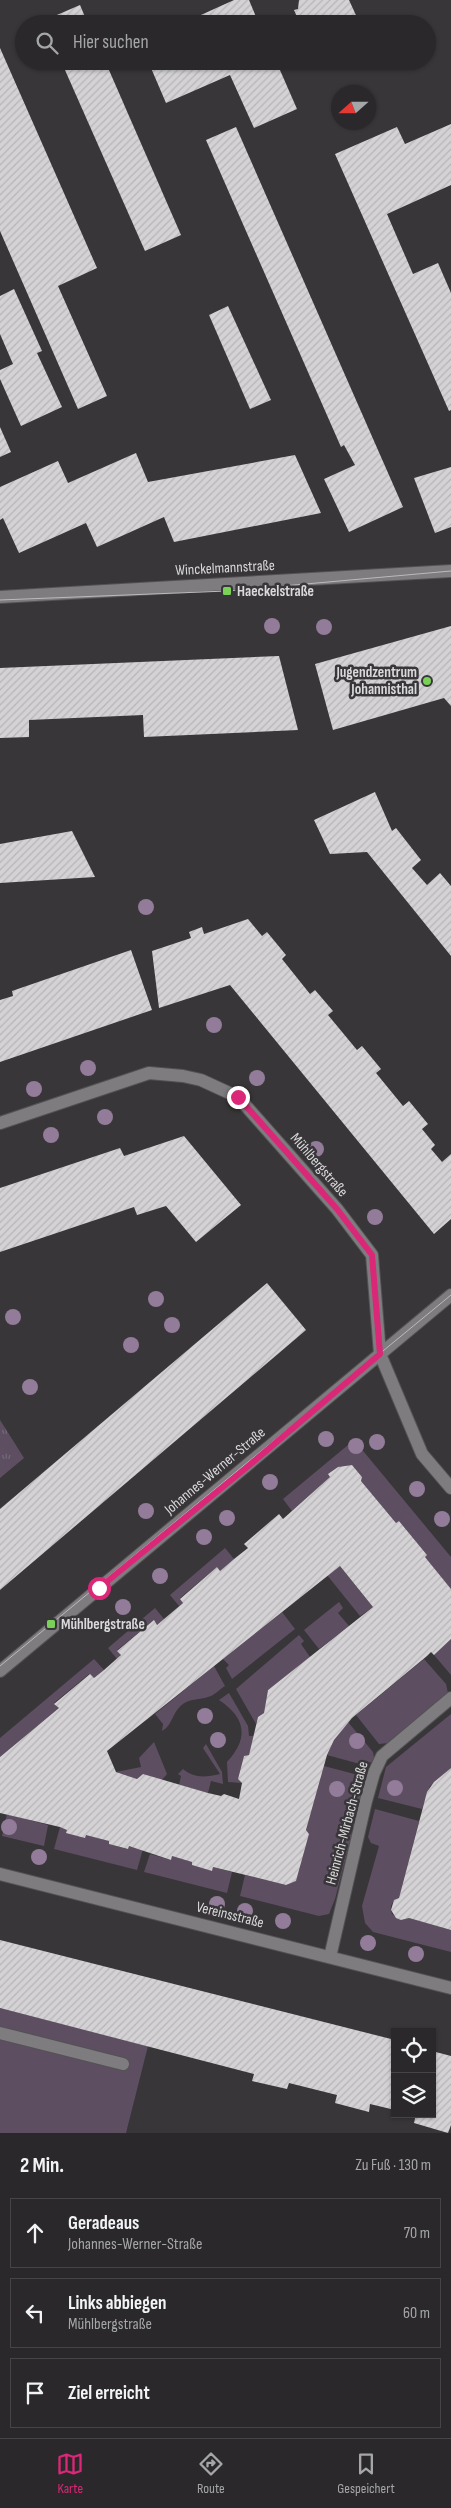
<!DOCTYPE html>
<html lang="de">
<meta charset="utf-8">
<style>
body{margin:0;font-family:"Sofia Sans Condensed",sans-serif;background:#323032;color:#f1f3f6}
.controls{position:absolute;right:15px;bottom:15px;display:grid;overflow:hidden;border-radius:0px;box-shadow:0 1px 4px #0004}
.controls button{width:45px;height:45px;display:grid;place-items:center;padding:0;border:0;border-bottom:1px solid #464447;background:#2a282a;color:#f1f3f6;font:25px sans-serif}
.compass{position:absolute;left:331px;top:85px;width:45px;height:45px;border-radius:50%;background:#2a282a;box-shadow:0 1px 4px #0004;rotate:249deg}
.stop{position:absolute;width:15px;height:15px;margin:-11px;border:4px solid #db2777;border-radius:50%;background:#fff}
.stop.end{background:#db2777;border-color:#fff;box-shadow:0 1px 5px #0008}
.list{margin:0;padding:0;list-style:none}
h2{display:flex;justify-content:space-between;align-items:center;height:65px;margin:0;padding:0 20px;font-size:21px}
h2 small{font-size:16px;font-weight:400;color:#a5a6a8}
.list li{display:grid;grid-template-columns:32px 1fr auto;gap:15px;align-items:center;box-sizing:border-box;height:70px;margin:0 10px 10px;padding:0 10px;border:1px solid #464447;border-radius:0px}
.list b{display:block;font-size:19px;white-space:nowrap}
.list p{margin:0;font-size:16px;white-space:nowrap;color:#a5a6a8}
.list em{font-size:16px;font-style:normal;color:#a5a6a8}
.icon{flex:none;width:28px;height:28px;fill:none;stroke:currentColor;stroke-width:2;stroke-linecap:round;stroke-linejoin:round}
.map{position:relative;flex:none;width:451px;height:2133px;overflow:hidden}
.search{position:absolute;background:#2a282a;box-shadow:0 1px 4px #0004;left:15px;right:15px;top:15px;height:55px;display:flex;align-items:center;gap:12px;box-sizing:border-box;padding:0 18px;border-radius:28px;color:#a5a6a8;font-size:19px}
.sheet{height:305px;background:#2a282a}
nav{display:flex;justify-content:space-around;align-items:center;box-sizing:border-box;height:70px;border-top:1px solid #464447;background:#2a282a;font-size:14px;color:#a5a6a8}
nav a{display:grid;justify-items:center;gap:2px}
nav .on{color:#db2777}
.map>svg:first-child{display:block}
</style>
<div class="map">
<svg width="451" height="2133" viewBox="0 0 451 2133">
<defs>
<pattern id="park-tufts" width="24" height="20" patternUnits="userSpaceOnUse" patternTransform="scale(1.25)"><rect width="24" height="20" fill="#5d4f61"/><path d="M3 7l-1-3M5 7V3M7 7l1-3M15 17l-1-3M17 17v-4M19 17l1-3" fill="none" stroke="#746877"/></pattern>
<pattern id="building-hatch" width="6" height="6" patternUnits="userSpaceOnUse" patternTransform="scale(1.25)"><rect width="6" height="6" fill="#d4d2d5"/><path d="M-1 1l2-2M0 6l6-6M5 7l2-2" fill="none" stroke="#b7b5b8"/></pattern>
</defs>
<rect width="100%" height="100%" fill="#383638"/>
<g fill="#5d4f61">
<polygon points="354,1440 451,1557 451,1589 425,1557 427,1555 399,1521 396,1523 361,1481 362,1477 352,1465 338,1467 329,1474 330,1477 292,1511 283,1499"/>
<polygon points="225,1548 234,1559 220,1571 217,1567 180,1598 183,1603 179,1606 170,1595"/>
<polygon points="340,1566 373,1607 360,1616 327,1575"/>
<polygon points="339,1602 343,1608 338,1613 349,1626 319,1649 304,1630"/>
<polygon points="155,1608 164,1619 157,1625 153,1621 117,1650 121,1655 117,1659 108,1648"/>
<polygon points="282,1612 295,1629 232,1679 226,1668 229,1665 223,1659"/>
<polygon points="299,1635 304,1641 301,1644 310,1657 268,1690 264,1713 258,1717 256,1724 236,1689"/>
<polygon points="451,1639 451,1675 434,1655"/>
<polygon points="94,1659 104,1670 94,1678 89,1674 54,1703 59,1708 0,1757 0,1738"/>
<polygon points="424,1659 446,1684 448,1693 388,1743 379,1744 356,1715"/>
<path d="M214,1666l11,20c-5,3 -11,10 -17,11 -9,3 -16,1 -25,7 -11,8 -10,21 -21,27l1,-7 -8,-10z"/>
<path d="M229,1693l19,33 1,10h5l-5,19 -5,1 -6,23 4,4 -14,-1 -1,-20c22,-24 19,-44 -8,-62z"/>
<polygon points="451,1714 451,1768 430,1786 422,1809 378,1798 386,1767"/>
<polygon points="348,1722 373,1752 374,1758 372,1762 360,1764 327,1755 334,1740"/>
<polygon points="154,1742 167,1774 161,1781 143,1774 137,1779 116,1772 141,1767 139,1758"/>
<path d="M206,1744l16,28 1,12 -12,-3 -3,12 -29,-8 2,-9 -3,-2 5,-5c12,10 23,8 37,5l-17,-26z"/>
<polygon points="324,1766 358,1775 363,1778 365,1783 335,1899 329,1914 319,1916 240,1896 245,1875 286,1885 296,1881 309,1834 306,1830"/>
<path d="M375,1809l44,12 -20,77c-7,3 -10,8 -7,16l9,6 8,-2 42,12v22l-78,-20 -8,-9 -3,-17 17,-60 -8,-3 -3,-6z"/>
<polygon points="7,1814 48,1825 44,1846 2,1836"/>
<polygon points="60,1827 109,1841 109,1844 127,1849 129,1846 143,1849 137,1870 54,1849"/>
<polygon points="150,1854 171,1860 172,1856 192,1862 192,1865 212,1871 213,1867 232,1872 227,1893 144,1872"/>
<polygon points="0,2008 148,2046 126,2133 0,2133"/>
</g>
<polygon fill="url(#park-tufts)" points="0,1420 24,1458 0,1478"/>
<g fill="url(#building-hatch)" fill-rule="evenodd">
<polygon points="234,0 249,0 259,24 181,24"/>
<polygon points="299,0 349,0 360,24 300,24 294,10 298,9"/>
<polygon points="80,5 88,24 44,24 43,21"/>
<polygon points="0,48 97,268 58,286 107,396 78,409 0,231"/>
<polygon points="61,61 105,61 181,235 145,251"/>
<polygon points="148,61 276,61 297,109 254,128 230,75 166,103"/>
<polygon points="451,124 451,185 387,214 413,274 438,263 451,293 451,410 449,411 335,154 397,127 405,144"/>
<polygon points="236,127 403,507 349,532 324,479 355,465 344,445 341,447 206,140"/>
<polygon points="14,289 42,351 37,353 62,407 21,426 0,379 0,370 13,364 0,334 0,296"/>
<polygon points="228,306 271,400 250,409 209,315"/>
<polygon points="0,427 11,452 0,457"/>
<polygon points="136,453 148,482 295,455 321,513 174,542 164,517 97,547 86,523 19,553 3,518 0,520 0,487 58,461 68,483"/>
<polygon points="451,467 451,527 435,533 414,478"/>
<polygon points="451,626 451,706 444,698 333,730 315,664"/>
<polygon points="279,656 298,730 144,737 143,715 29,720 29,737 0,738 0,668"/>
<polygon points="375,792 392,831 396,828 421,860 412,868 427,885 440,873 451,886 451,956 367,852 330,854 314,820"/>
<polygon points="72,831 95,877 0,883 0,844"/>
<polygon points="248,919 262,936 267,932 286,955 282,959 310,994 315,990 333,1011 328,1015 357,1050 362,1046 381,1069 376,1073 403,1106 409,1101 428,1124 422,1129 435,1145 431,1149 442,1162 451,1154 451,1219 434,1234 230,985 159,1008 152,951 191,938 189,932 202,927 204,934"/>
<polygon points="131,950 152,1010 0,1062 0,1000 13,996 12,991"/>
<polygon points="184,1136 241,1205 196,1242 166,1206 137,1215 134,1207 0,1252 0,1188 120,1148 124,1156"/>
<polygon points="267,1283 306,1330 0,1590 0,1509"/>
<path d="M352,1465l10,12 -1,4 35,42 3,-2 28,34 -2,2 26,32v50l-17,16 -3,-3 -4,4 -75,62 -18,22 -7,15 -21,75 3,4 -13,47 -10,4 -73,-18 -1,4 -20,-6v-3l-20,-6 -1,4 -42,-14 -1,3 -19,-5v-3l-23,-6 -1,3 -19,-5 1,-3 -7,-3 -60,-14v-56l59,-49 -5,-4 36,-30 4,4 10,-8 17,-15 -4,-4 37,-31 3,5 26,-22 -3,-4 37,-32 3,4 14,-12 14,-11 -4,-4 35,-30 4,5 47,-42 -2,-3 10,-7zM340,1566l33,41 -105,83 -4,23 -6,4 -9,38 -5,1 -6,23 4,4 -3,16 -15,-5 -3,2 -13,-3 -65,-19 -6,5 -21,-7 -9,-21z"/>
<polygon points="451,1768 451,1930 409,1918 401,1920 396,1918 391,1910 394,1900 399,1898 427,1792 434,1782"/>
<polygon points="0,1940 395,2040 395,2110 370,2104 369,2112 335,2103 337,2095 289,2083 287,2089 252,2081 254,2074 0,2008"/>
<polygon points="432,2051 451,2056 451,2125 448,2133 414,2123 416,2114 432,2114"/>
</g>
<g fill="none" stroke-linecap="round" stroke-linejoin="round">
<defs>
<g id="minor">
<polyline points="0,597 451,571"/>
<polyline points="0,1123 149,1073 183,1076 201,1080 238,1097 337,1209 372,1255 380,1354 422,1454 451,1488"/>
<polyline points="0,1671 451,1295"/>
<polyline points="0,1874 451,1988"/>
<polyline points="330,1957 366,1801 374,1773 382,1756 451,1698"/>
<polyline points="0,2033 123,2064"/>
</g>
</defs>
<use href="#minor" stroke="#535254" stroke-width="14"/>
<use href="#minor" stroke="#7e7c7f" stroke-width="12"/>
<g stroke="#bbbabc" stroke-width="1">
<polyline points="0,600 227,591 451,571"/>
<polyline points="0,1666 451,1295"/>
</g>
</g>
<g fill="#927c99">
<circle cx="272" cy="626" r="8"/>
<circle cx="324" cy="627" r="8"/>
<circle cx="146" cy="907" r="8"/>
<circle cx="214" cy="1025" r="8"/>
<circle cx="88" cy="1068" r="8"/>
<circle cx="257" cy="1078" r="8"/>
<circle cx="34" cy="1089" r="8"/>
<circle cx="105" cy="1117" r="8"/>
<circle cx="51" cy="1135" r="8"/>
<circle cx="316" cy="1149" r="8"/>
<circle cx="375" cy="1217" r="8"/>
<circle cx="156" cy="1299" r="8"/>
<circle cx="13" cy="1317" r="8"/>
<circle cx="172" cy="1325" r="8"/>
<circle cx="131" cy="1345" r="8"/>
<circle cx="30" cy="1387" r="8"/>
<circle cx="326" cy="1439" r="8"/>
<circle cx="377" cy="1442" r="8"/>
<circle cx="356" cy="1446" r="8"/>
<circle cx="270" cy="1482" r="8"/>
<circle cx="417" cy="1489" r="8"/>
<circle cx="146" cy="1511" r="8"/>
<circle cx="227" cy="1518" r="8"/>
<circle cx="442" cy="1519" r="8"/>
<circle cx="204" cy="1537" r="8"/>
<circle cx="160" cy="1576" r="8"/>
<circle cx="123" cy="1607" r="8"/>
<circle cx="205" cy="1716" r="8"/>
<circle cx="218" cy="1740" r="8"/>
<circle cx="357" cy="1741" r="8"/>
<circle cx="395" cy="1788" r="8"/>
<circle cx="337" cy="1789" r="8"/>
<circle cx="9" cy="1827" r="8"/>
<circle cx="39" cy="1857" r="8"/>
<circle cx="217" cy="1904" r="8"/>
<circle cx="245" cy="1911" r="8"/>
<circle cx="283" cy="1921" r="8"/>
<circle cx="368" cy="1943" r="8"/>
<circle cx="416" cy="1954" r="8"/>
</g>
<g fill="none" stroke-linecap="round" stroke-linejoin="round">
<polyline stroke="#db2777" stroke-width="6" points="99,1588 246,1468 380,1354 372,1255 337,1209 238,1097"/>
</g>
<g fill="#79d157" stroke="#383638" stroke-width="2">
<rect x="222" y="586" width="10" height="10" rx="2.5"/>
<circle cx="427" cy="681" r="5"/>
<rect x="46" y="1619" width="10" height="10" rx="2.5"/>
</g>
<g text-anchor="middle" dominant-baseline="central" stroke-width="5" stroke-linejoin="round" paint-order="stroke">
<g font-size="15" fill="#dad9db" stroke="#383638">
<text transform="translate(225 568) rotate(-3)">Winckelmannstraße</text>
<text transform="translate(319 1165) rotate(49)">Mühlbergstraße</text>
<text transform="translate(215 1471) rotate(-40)">Johannes-Werner-Straße</text>
<text transform="translate(347 1823) rotate(-75)">Heinrich-Mirbach-Straße</text>
<text transform="translate(230 1915) rotate(14)">Vereinsstraße</text>
</g>
<g font-size="15" font-weight="bold" fill="#dad9db" stroke="#383638" text-anchor="start">
<text x="237" y="591">Haeckelstraße</text>
<text x="417" y="672" text-anchor="end">Jugendzentrum<tspan x="417" dy="17">Johannisthal</tspan></text>
<text x="61" y="1624">Mühlbergstraße</text>
</g>
</g>
</svg>
<div class="controls">
<button><svg class="icon" aria-label="locate" viewBox="0 0 24 24"><circle cx="12" cy="12" r="6"/><path d="M12 2v4M12 18v4M2 12h4M18 12h4"/></svg></button>
<button><svg class="icon" aria-label="layers" viewBox="0 0 24 24"><path d="M12 4l9 5-9 5-9-5zM3 14l9 5 9-5"/></svg></button>
</div>
<svg class="compass" viewBox="-18 -18 36 36"><path d="M0-13l5 13h-10z" fill="#e53935"/><path d="M0 13l5-13h-10z" fill="#a5a6a8"/></svg>
<div class="stop" style="left:99px;top:1588px"></div>
<div class="stop end" style="left:238px;top:1097px"></div>
<div class="search"><svg class="icon" aria-label="search" viewBox="0 0 24 24"><circle cx="10" cy="10" r="6"/><path d="M15 15l6 6"/></svg>Hier suchen</div>
</div>
<section class="sheet">
<h2>2 Min.<small>Zu Fuß · 130 m</small></h2>
<ul class="list">
<li><svg class="icon" aria-label="ahead" viewBox="0 0 24 24"><path d="M12 20V5M6 11l6-6 6 6"/></svg><div><b>Geradeaus</b><p>Johannes-Werner-Straße</p></div><em>70 m</em></li>
<li><svg class="icon" aria-label="left" viewBox="0 0 24 24"><path d="M17 20v-9H6M10 6l-5 5 5 5"/></svg><div><b>Links abbiegen</b><p>Mühlbergstraße</p></div><em>60 m</em></li>
<li><svg class="icon" aria-label="arrive" viewBox="0 0 24 24"><path d="M6 21V4h12l-3 4 3 4H6"/></svg><div><b>Ziel erreicht</b></div></li>
</ul>
</section>
<nav>
<a class="on"><svg class="icon" aria-label="map" viewBox="0 0 24 24"><path d="M3 6l6-2 6 2 6-2v14l-6 2-6-2-6 2zM9 4v14M15 6v14"/></svg>Karte</a>
<a><svg class="icon" aria-label="directions" viewBox="0 0 24 24"><path d="M12 3l9 9-9 9-9-9zM9 14v-3h6M13 9l2 2-2 2"/></svg>Route</a>
<a><svg class="icon" aria-label="saved" viewBox="0 0 24 24"><path d="M7 4h10v16l-5-4-5 4z"/></svg>Gespeichert</a>
</nav>
